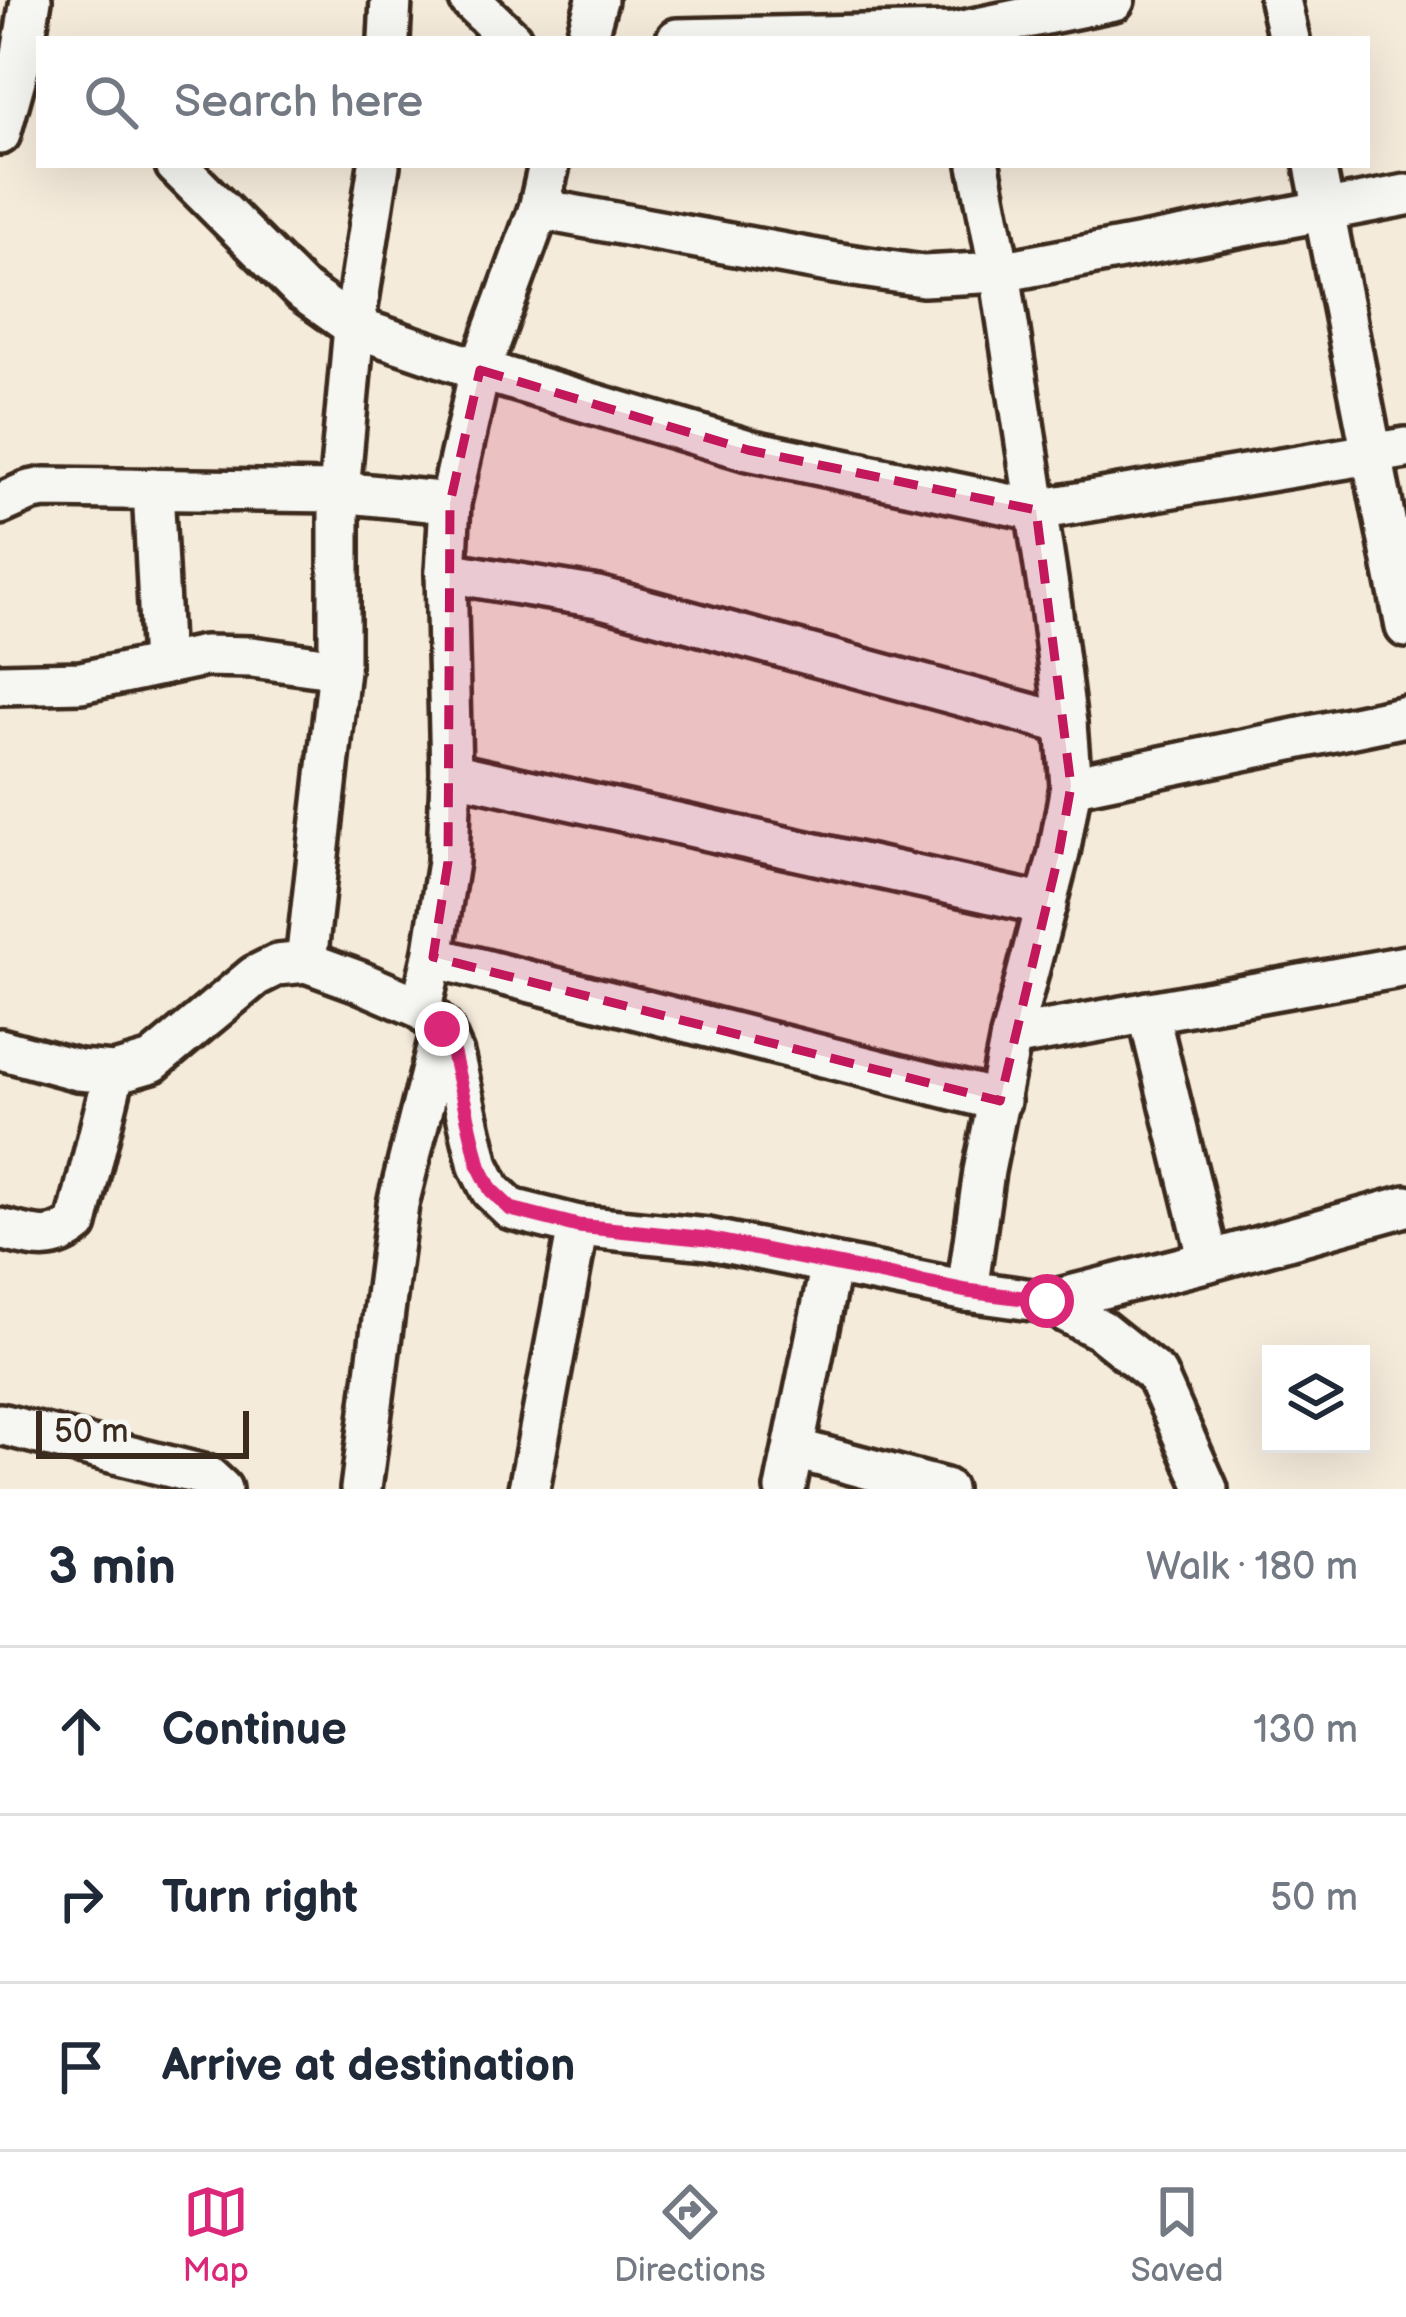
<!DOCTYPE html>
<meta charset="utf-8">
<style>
body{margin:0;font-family:"Balsamiq Sans",sans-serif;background:#f6f6f7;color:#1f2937}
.controls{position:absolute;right:36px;bottom:36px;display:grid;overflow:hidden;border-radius:0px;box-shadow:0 12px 48px #0002}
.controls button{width:108px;height:108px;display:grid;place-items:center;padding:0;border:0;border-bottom:3px solid #e0e1e3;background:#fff;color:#1f2937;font:60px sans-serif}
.scale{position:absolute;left:36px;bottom:30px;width:213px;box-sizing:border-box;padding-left:12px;border:6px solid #3b2a1e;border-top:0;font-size:33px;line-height:42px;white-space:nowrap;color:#3b2a1e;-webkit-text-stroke:9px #f6f6f2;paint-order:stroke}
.stop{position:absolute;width:36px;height:36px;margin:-27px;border:9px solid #db2777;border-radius:50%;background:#fff}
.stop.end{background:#db2777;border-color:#fff;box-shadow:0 3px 12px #0008}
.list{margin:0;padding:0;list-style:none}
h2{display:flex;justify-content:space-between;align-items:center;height:156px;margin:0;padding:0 48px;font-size:51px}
h2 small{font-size:39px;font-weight:400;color:#747a83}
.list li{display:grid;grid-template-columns:78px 1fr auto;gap:36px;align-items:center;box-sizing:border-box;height:168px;padding:0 48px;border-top:3px solid #e0e1e3}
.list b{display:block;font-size:45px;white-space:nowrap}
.list em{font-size:39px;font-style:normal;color:#747a83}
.icon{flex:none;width:66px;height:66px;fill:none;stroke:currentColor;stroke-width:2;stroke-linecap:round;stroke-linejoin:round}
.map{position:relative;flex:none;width:1406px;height:1489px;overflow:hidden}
.search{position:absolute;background:#fff;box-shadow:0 12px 48px #0002;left:36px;right:36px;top:36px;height:132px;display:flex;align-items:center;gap:30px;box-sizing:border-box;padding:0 42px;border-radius:0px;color:#747a83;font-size:45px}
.sheet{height:660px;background:#fff}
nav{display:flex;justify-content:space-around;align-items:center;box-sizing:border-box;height:168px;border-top:3px solid #e0e1e3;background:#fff;font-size:33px;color:#747a83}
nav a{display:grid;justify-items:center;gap:6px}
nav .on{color:#db2777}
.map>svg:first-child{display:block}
</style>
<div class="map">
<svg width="1406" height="1489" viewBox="0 0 1406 1489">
<rect width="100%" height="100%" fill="#f5ebdb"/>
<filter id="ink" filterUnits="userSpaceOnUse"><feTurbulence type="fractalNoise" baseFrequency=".00833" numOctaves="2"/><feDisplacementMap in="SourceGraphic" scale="24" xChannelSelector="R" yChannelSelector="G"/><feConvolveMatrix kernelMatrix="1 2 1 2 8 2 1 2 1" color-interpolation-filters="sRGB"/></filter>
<g filter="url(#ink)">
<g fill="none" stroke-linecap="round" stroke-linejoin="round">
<defs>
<g id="minor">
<polyline points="470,0 511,39"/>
<polyline points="1280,0 1289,39"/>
<polyline points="389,39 391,0"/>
<polyline points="586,39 597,0"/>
<polyline points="677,39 953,33 1114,0"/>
<polyline points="0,134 22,54 31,0"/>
<polyline points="176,165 300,289 354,327 480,370 748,450 1036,510 1406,448"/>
<polyline points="1315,165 1406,627"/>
<polyline points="539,209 834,263 923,276 1000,272 1406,195"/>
<polyline points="153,489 162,665"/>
<polyline points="0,504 29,491 44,488 339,492 450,503"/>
<polyline points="446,572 598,597 1066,724"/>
<polyline points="0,684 81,682 204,656 252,657 339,669"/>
<polyline points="451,773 1046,905"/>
<polyline points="1071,786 1406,716"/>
<polyline points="433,957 1000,1101"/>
<polyline points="306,962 339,669 339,492 354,327 379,165"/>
<polyline points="421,1008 433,957 448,862 451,773 446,572 450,503 480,370 539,209 549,165"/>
<polyline points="1148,1012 1209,1261"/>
<polyline points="1011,1037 1406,966"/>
<polyline points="0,1049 78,1070 114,1073 152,1062 255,976 277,965 306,962 358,981 421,1008 442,1029 453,1054 479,1166 491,1190 511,1209 578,1226 708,1239 967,1291 1047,1302 1101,1330 1156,1374 1207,1489"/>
<path d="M0,1229c31,7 50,17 77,-5l37,-151"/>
<polyline points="967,1291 984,1171 1011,1037 1059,853 1071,786 1066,724 1051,606 1000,272 979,165"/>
<polyline points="1047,1302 1209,1261 1406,1206"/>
<polyline points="0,1424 207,1476 221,1489"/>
<polyline points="795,1449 945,1489"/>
<polyline points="361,1489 398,1204 442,1029"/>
<polyline points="529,1489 578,1226"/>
<polyline points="785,1489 831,1264"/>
</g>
</defs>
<use href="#minor" stroke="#3b2a1e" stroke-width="48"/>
<use href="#minor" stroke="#f6f6f2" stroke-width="39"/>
</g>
</g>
<g fill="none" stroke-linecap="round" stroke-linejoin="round" filter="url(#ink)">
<polyline stroke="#db2777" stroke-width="15" points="442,1029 453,1054 479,1166 491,1190 511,1209 578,1226 708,1239 967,1291 1047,1301"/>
</g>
<path fill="#c2185b" fill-opacity="0.2" stroke="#c2185b" stroke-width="9" stroke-dasharray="24 15" stroke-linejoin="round" d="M480,370l268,80 288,60 35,276 -12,67 -59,248 -567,-144 15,-95 2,-359z"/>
</svg>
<div class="controls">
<button><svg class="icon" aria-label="layers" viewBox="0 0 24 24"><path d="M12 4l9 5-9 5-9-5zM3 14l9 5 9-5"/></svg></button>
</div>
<div class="scale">50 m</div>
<div class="stop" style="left:1047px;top:1301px"></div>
<div class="stop end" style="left:442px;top:1029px"></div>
<div class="search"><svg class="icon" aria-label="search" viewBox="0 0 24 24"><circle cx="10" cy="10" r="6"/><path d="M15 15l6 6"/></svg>Search here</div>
</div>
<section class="sheet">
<h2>3 min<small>Walk · 180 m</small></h2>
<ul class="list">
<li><svg class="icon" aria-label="ahead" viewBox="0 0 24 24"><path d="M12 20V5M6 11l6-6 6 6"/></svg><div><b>Continue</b></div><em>130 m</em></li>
<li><svg class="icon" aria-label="right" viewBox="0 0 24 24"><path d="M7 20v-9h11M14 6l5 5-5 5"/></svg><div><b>Turn right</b></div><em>50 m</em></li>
<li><svg class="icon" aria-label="arrive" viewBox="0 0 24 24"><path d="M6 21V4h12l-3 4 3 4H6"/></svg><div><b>Arrive at destination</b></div></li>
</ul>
</section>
<nav>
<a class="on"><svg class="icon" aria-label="map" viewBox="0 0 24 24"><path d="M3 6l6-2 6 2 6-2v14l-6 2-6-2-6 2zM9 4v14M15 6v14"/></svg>Map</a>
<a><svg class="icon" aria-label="directions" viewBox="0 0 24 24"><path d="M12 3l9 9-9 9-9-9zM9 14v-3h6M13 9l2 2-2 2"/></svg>Directions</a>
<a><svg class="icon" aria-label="saved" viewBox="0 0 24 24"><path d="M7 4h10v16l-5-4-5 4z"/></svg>Saved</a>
</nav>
